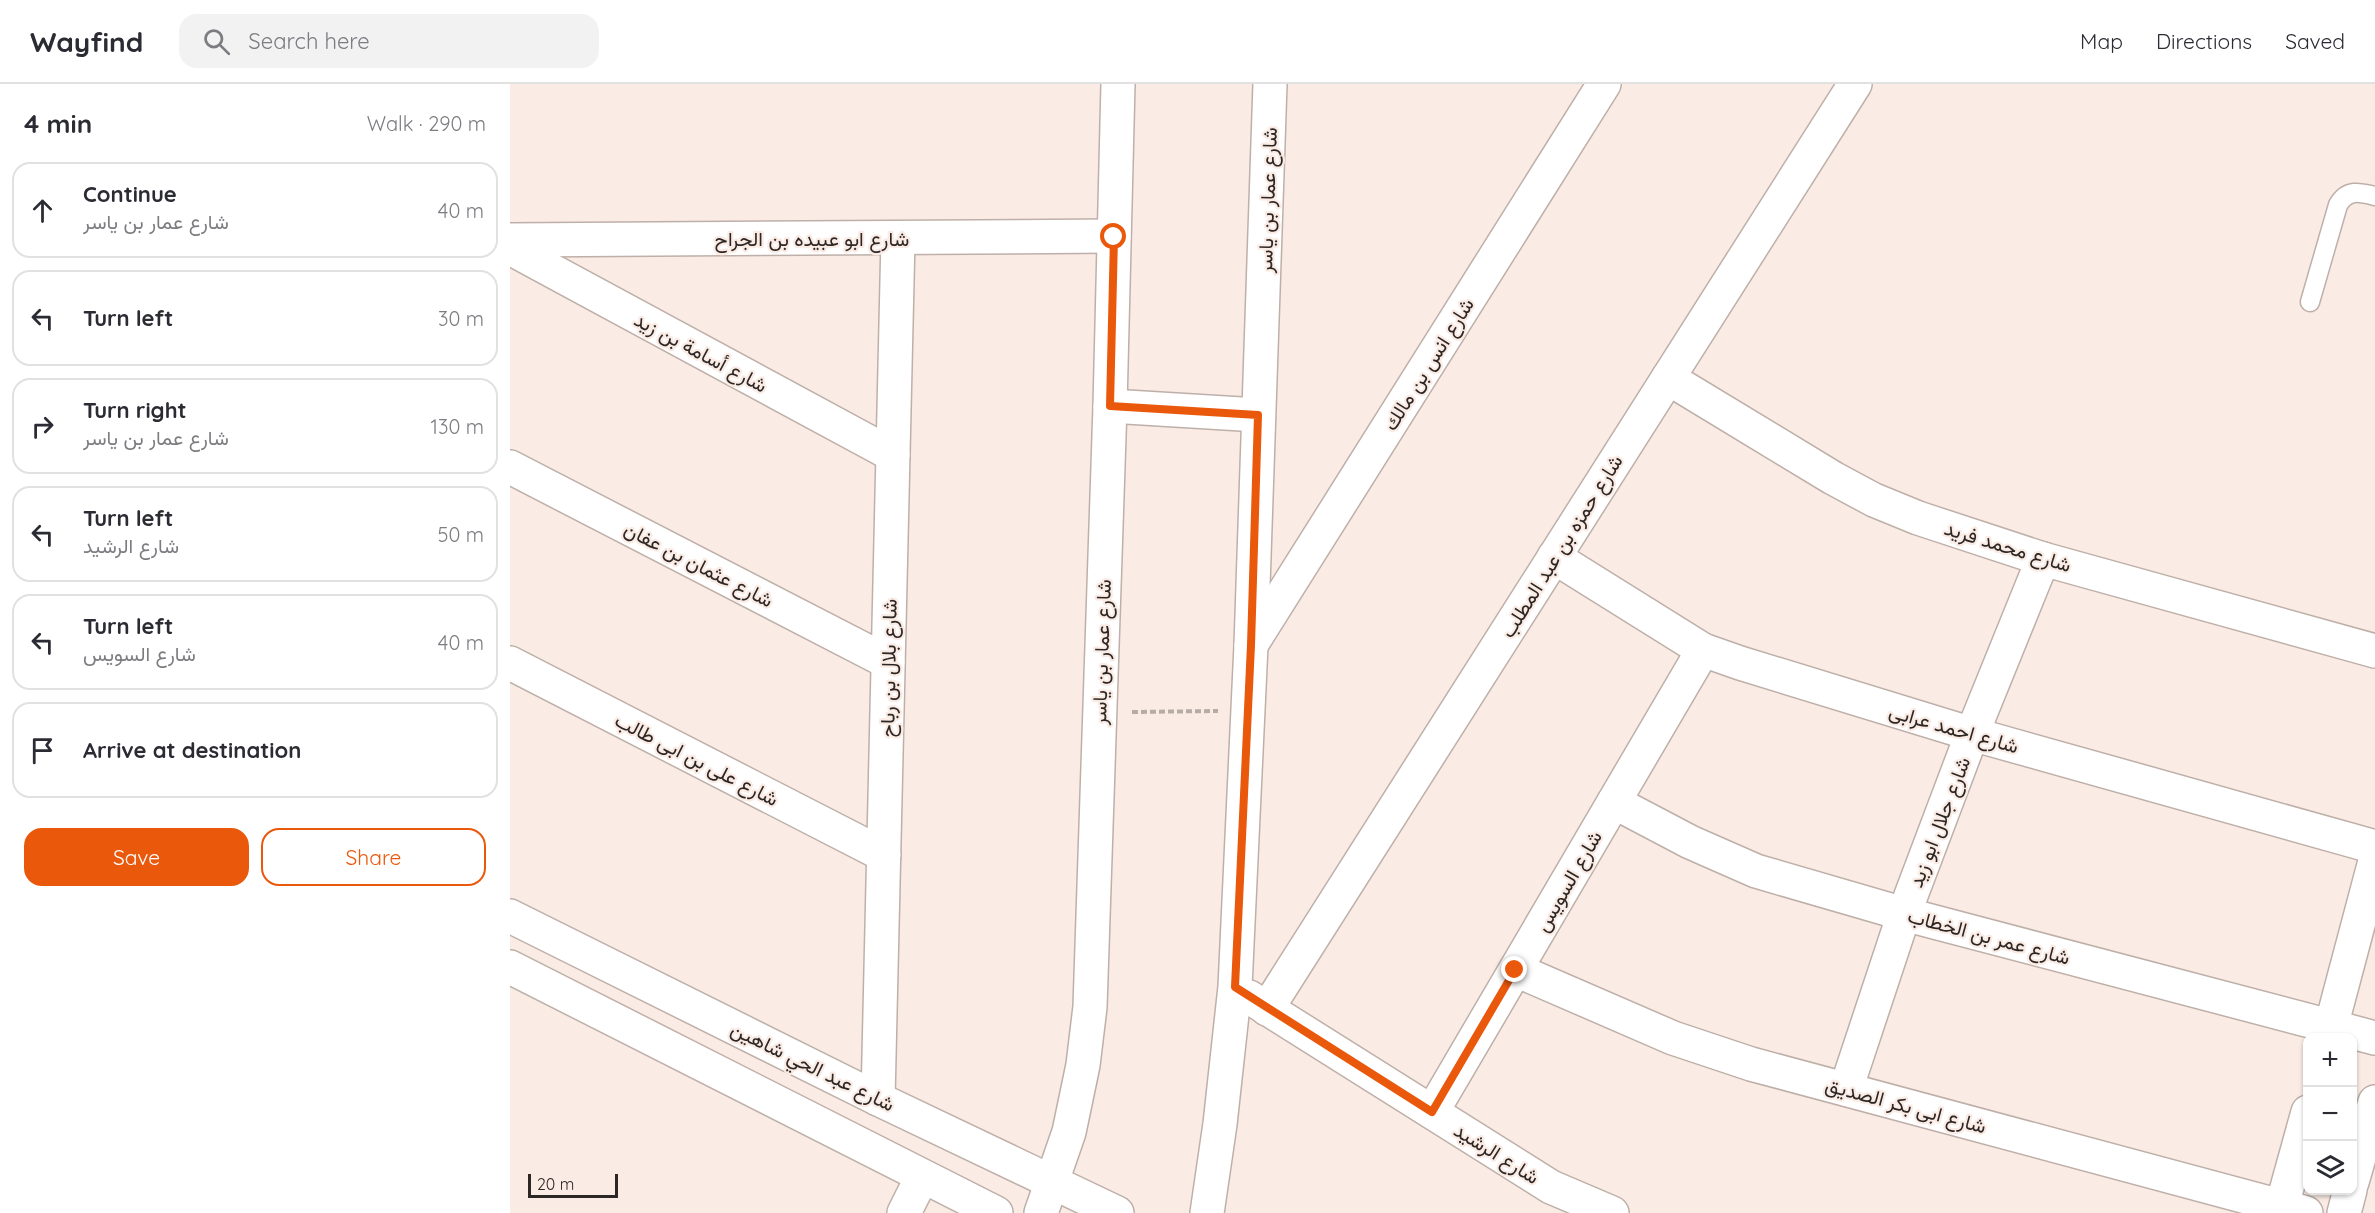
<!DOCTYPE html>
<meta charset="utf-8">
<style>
body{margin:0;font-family:Quicksand,Vazirmatn,sans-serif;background:#f2f2f3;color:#2b2b33}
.controls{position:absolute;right:18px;bottom:18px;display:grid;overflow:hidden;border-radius:12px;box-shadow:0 2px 4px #0004}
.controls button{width:54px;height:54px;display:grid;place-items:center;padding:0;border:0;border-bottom:2px solid #e1e1e2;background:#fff;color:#2b2b33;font:30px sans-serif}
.scale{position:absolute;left:18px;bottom:15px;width:90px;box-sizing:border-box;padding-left:6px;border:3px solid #2c2624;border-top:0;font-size:16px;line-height:21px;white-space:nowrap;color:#2c2624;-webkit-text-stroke:4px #faebe4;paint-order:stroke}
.stop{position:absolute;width:18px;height:18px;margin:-14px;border:4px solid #ea580c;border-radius:50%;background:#fff}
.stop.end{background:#ea580c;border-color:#fff;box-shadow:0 2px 6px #0008}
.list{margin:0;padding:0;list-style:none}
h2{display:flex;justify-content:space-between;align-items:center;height:78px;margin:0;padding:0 24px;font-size:26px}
h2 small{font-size:20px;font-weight:400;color:#7c7c81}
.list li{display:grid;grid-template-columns:39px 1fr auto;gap:18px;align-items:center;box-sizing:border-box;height:96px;margin:0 12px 12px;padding:0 12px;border:2px solid #e1e1e2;border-radius:18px}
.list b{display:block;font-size:22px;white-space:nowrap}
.list p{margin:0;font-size:20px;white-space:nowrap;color:#7c7c81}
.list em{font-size:20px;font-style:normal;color:#7c7c81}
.actions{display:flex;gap:12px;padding:18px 24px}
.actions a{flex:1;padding:14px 0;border:2px solid #ea580c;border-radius:18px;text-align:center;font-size:21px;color:#ea580c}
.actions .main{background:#ea580c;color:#fff}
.icon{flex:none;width:33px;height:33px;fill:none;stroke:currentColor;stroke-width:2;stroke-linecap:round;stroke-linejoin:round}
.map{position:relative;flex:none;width:1865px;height:1129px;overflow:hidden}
header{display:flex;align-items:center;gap:36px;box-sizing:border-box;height:84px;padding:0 30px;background:#fff;border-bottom:2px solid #e1e1e2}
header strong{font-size:28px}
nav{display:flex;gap:33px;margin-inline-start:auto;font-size:21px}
.search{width:420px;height:54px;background:#f2f2f3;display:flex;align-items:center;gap:15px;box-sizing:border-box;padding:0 21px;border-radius:18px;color:#7c7c81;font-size:22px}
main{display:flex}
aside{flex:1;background:#fff}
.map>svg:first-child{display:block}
</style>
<header>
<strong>Wayfind</strong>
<div class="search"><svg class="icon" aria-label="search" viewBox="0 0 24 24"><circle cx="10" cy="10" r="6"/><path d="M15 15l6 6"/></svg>Search here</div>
<nav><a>Map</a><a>Directions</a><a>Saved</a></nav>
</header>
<main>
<aside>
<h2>4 min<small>Walk · 290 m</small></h2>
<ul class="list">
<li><svg class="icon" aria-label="ahead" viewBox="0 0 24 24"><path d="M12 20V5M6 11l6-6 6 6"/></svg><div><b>Continue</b><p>شارع عمار بن ياسر</p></div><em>40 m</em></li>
<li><svg class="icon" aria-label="left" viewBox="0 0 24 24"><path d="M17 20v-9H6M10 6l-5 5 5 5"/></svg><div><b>Turn left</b></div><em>30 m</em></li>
<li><svg class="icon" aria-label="right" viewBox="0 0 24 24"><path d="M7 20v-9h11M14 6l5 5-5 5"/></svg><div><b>Turn right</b><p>شارع عمار بن ياسر</p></div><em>130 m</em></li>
<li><svg class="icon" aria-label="left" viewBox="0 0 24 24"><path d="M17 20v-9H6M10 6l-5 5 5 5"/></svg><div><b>Turn left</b><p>شارع الرشيد</p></div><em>50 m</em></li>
<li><svg class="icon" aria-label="left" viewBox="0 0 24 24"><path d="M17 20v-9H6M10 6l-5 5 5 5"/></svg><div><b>Turn left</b><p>شارع السويس</p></div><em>40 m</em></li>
<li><svg class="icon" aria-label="arrive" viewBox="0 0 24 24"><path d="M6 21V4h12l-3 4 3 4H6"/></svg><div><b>Arrive at destination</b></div></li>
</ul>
<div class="actions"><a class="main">Save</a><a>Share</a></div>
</aside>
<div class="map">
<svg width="1865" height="1129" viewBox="0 0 1865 1129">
<rect width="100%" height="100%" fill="#faebe4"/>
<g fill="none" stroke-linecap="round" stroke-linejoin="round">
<defs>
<path id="lane" d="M1800,218l28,-97c9,-16 21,-13 37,-9"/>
<g id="street">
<polyline points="0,156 604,152"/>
<polyline points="0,164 383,371"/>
<polyline points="1158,294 1323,394 1364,416 1408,434 1533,475 1865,567"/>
<polyline points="0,383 378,578"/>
<polyline points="1044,473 1193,566 1230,579 1462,650 1865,763"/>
<polyline points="741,561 1094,0"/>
<polyline points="0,579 374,771"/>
<polyline points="1104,718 1180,758 1246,787 1394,830 1865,954"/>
<polyline points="1006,886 1163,954 1241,980 1796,1129"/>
<polyline points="739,913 1041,1103 1102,1129"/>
<polyline points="757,925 1345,0"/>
<polyline points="1818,954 1865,777"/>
<polyline points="1336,1005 1394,830 1462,650 1533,475"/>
<polyline points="368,1015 388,154"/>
<polyline points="922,1028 1193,566"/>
<polyline points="1842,1098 1865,1018"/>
<polyline points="394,1129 412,1093"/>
<polyline points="1770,1129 1798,1028"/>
<polyline points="1834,1129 1840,1106"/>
</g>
<g id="secondary">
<polyline points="600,322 748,331"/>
<polyline points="0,832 368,1015 607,1129"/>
<polyline points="0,883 486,1129"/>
<polyline points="531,1129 559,1048 573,981 580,923 600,322 608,0"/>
<polyline points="697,1129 710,1040 725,903 741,561 760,0"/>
</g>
</defs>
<use href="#lane" stroke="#beb0a9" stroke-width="21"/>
<use href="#street" stroke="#beb0a9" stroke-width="36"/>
<use href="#secondary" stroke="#beb0a9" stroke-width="36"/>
<polyline stroke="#b7aba6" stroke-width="4" stroke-dasharray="6 3" stroke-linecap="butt" points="622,628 708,627"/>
<use href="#lane" stroke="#fff" stroke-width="18"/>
<use href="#street" stroke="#fff" stroke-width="33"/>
<use href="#secondary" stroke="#fff" stroke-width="33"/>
</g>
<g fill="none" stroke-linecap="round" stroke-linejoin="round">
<polyline stroke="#ea580c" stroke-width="8" points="604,153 600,322 748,331 741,561 725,903 922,1028 1005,886"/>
</g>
<g text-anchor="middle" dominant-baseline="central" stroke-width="4.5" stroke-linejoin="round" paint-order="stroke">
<g font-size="20" fill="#2c2624" stroke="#faebe4">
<text transform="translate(757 116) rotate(-88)">شارع عمار بن ياسر</text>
<text x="302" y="154">شارع ابو عبيده بن الجراح</text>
<text transform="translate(191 268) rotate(28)">شارع أسامة بن زيد</text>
<text transform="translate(918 280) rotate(-58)">شارع انس بن مالك</text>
<text transform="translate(1051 462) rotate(-58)">شارع حمزه بن عبد المطلب</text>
<text transform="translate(1498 462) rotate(17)">شارع محمد فريد</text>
<text transform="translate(189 480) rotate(27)">شارع عثمان بن عفان</text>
<text transform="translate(591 568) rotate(-88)">شارع عمار بن ياسر</text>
<text transform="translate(378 584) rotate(-89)">شارع بلال بن رباح</text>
<text transform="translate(1444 644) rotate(16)">شارع احمد عرابى</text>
<text transform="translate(187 675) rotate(27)">شارع على بن ابى طالب</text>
<text transform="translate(1429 738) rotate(-69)">شارع جلال ابو زيد</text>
<text transform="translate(1058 797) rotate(-60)">شارع السويس</text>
<text transform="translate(1479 852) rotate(15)">شارع عمر بن الخطاب</text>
<text transform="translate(303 982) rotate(26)">شارع عبد الحي شاهين</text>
<text transform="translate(1396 1021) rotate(15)">شارع ابى بكر الصديق</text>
<text transform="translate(987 1069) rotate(32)">شارع الرشيد</text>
</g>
</g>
</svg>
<div class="controls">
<button>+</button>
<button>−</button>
<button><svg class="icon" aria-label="layers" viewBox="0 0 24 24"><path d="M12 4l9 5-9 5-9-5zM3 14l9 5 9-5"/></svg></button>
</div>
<div class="scale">20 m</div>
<div class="stop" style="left:604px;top:153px"></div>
<div class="stop end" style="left:1005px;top:886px"></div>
</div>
</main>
